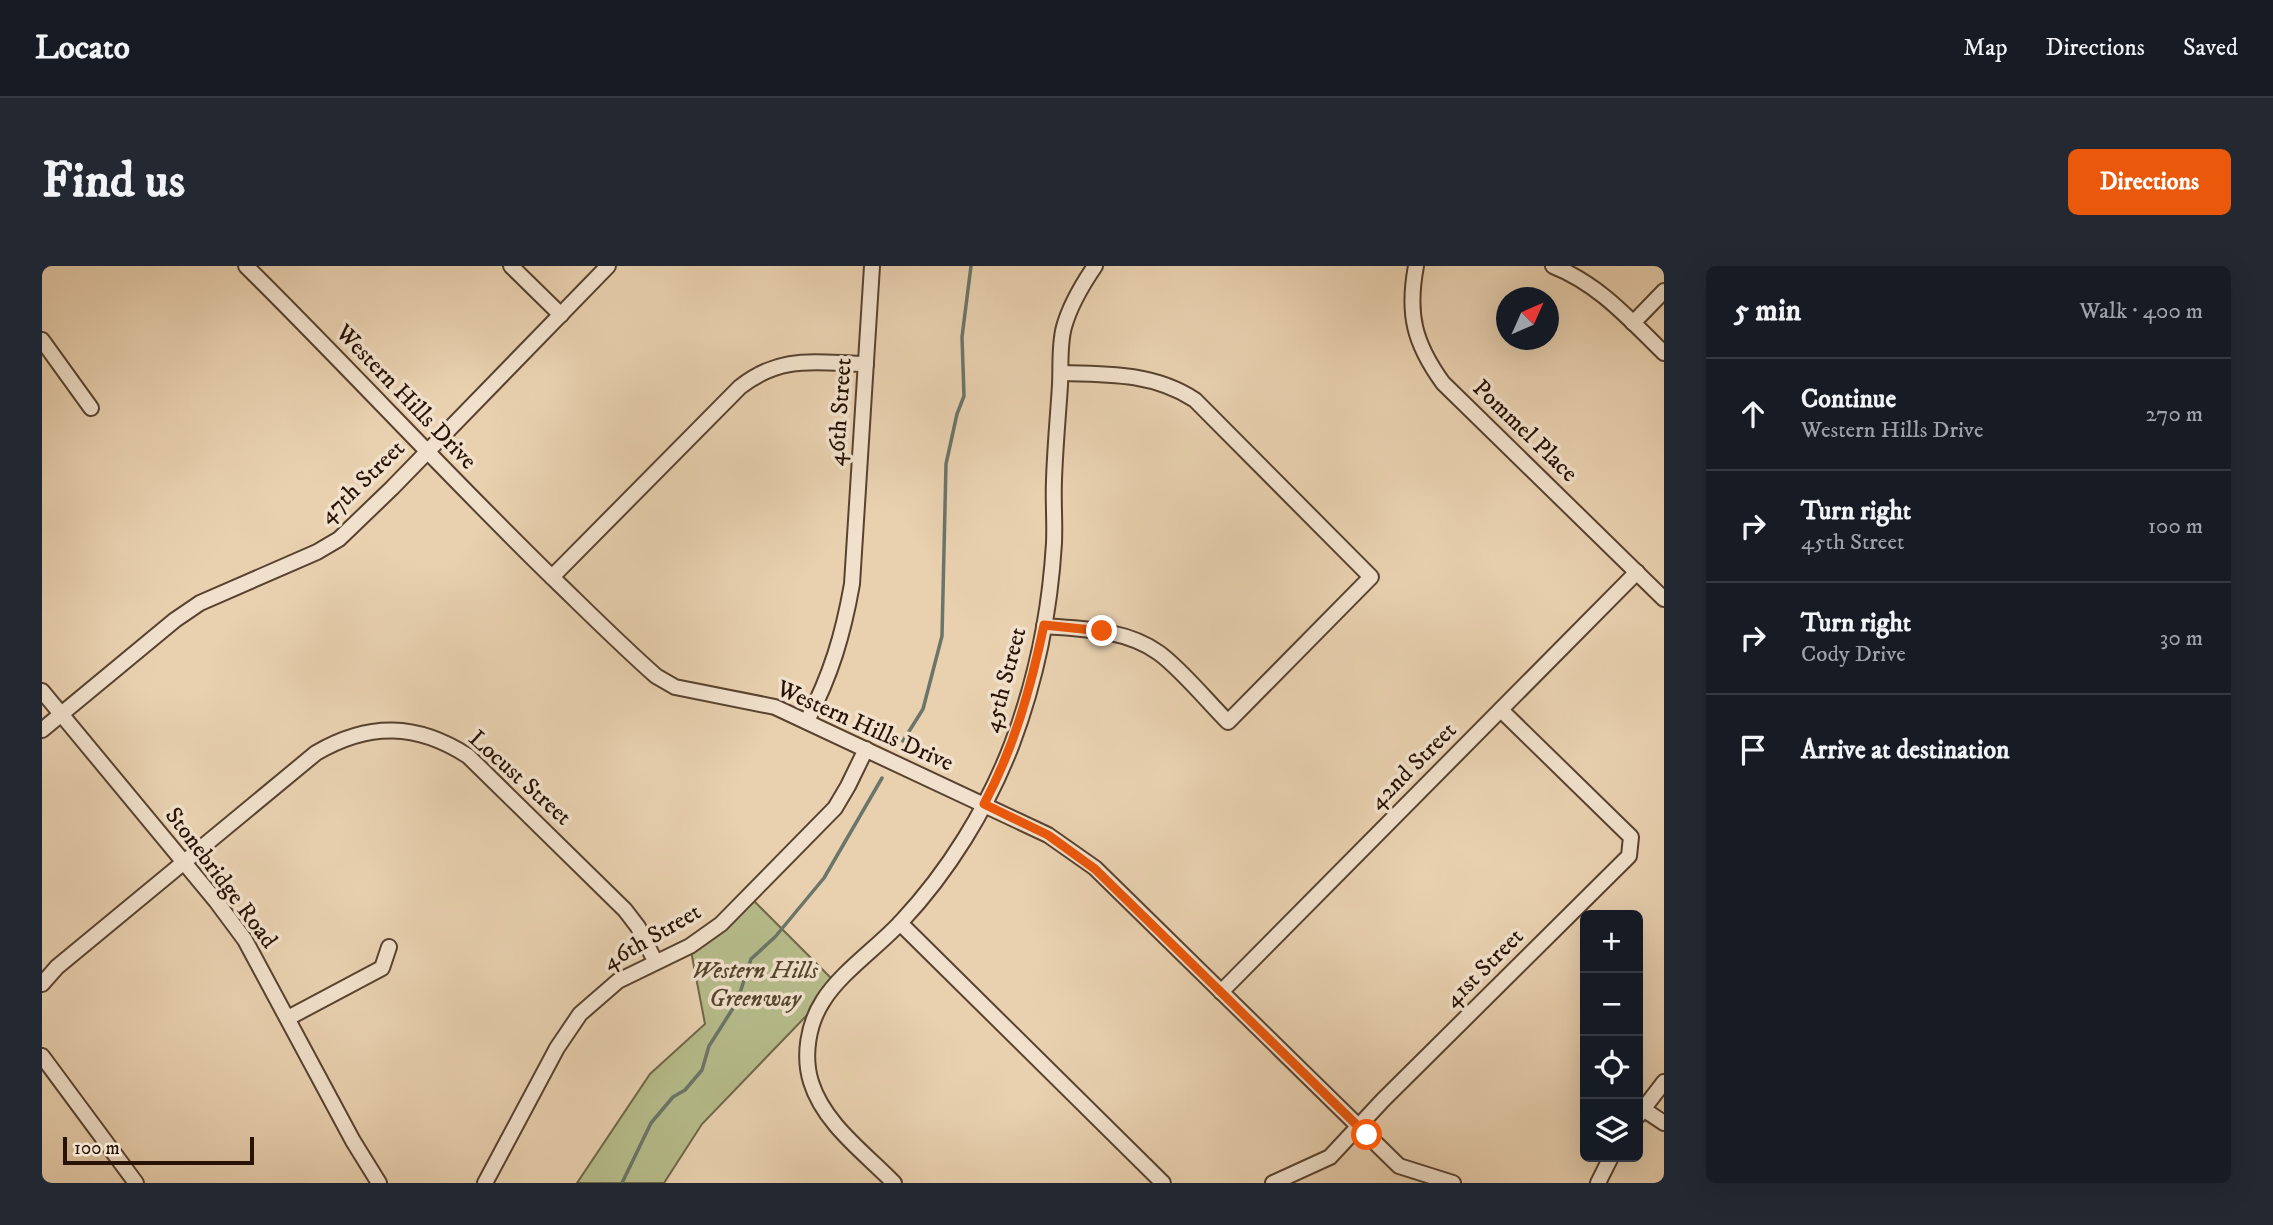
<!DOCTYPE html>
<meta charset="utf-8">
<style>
body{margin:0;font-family:"IM FELL DW Pica",serif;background:#242831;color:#f1f3f6}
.controls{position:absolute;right:21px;bottom:21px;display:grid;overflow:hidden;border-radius:10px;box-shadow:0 7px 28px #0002}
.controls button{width:63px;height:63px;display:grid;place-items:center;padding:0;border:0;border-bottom:2px solid #363941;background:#171b24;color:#f1f3f6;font:35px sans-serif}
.compass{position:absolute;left:1454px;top:21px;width:63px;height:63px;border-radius:50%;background:#171b24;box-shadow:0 7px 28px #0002;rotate:45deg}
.scale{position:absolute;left:21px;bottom:18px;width:191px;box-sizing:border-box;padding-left:7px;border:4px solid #281204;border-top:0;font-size:19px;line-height:24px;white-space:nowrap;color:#281204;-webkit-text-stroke:5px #f1e1cc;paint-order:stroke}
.stop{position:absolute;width:21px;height:21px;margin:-16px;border:5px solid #ea580c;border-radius:50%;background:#fff}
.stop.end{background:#ea580c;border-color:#fff;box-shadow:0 2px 7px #0008}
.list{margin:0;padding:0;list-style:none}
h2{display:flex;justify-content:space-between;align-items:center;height:91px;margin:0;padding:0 28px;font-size:30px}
h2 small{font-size:23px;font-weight:400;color:#9ea1a6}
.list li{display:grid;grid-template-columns:46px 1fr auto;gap:21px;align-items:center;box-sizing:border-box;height:112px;padding:0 28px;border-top:2px solid #363941}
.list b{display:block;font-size:26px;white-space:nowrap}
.list p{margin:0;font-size:23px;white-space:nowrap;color:#9ea1a6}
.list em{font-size:23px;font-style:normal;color:#9ea1a6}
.icon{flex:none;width:38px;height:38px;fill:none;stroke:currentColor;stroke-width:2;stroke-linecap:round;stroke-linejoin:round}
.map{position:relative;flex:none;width:1622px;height:917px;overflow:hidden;border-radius:10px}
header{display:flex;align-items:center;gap:42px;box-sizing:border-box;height:98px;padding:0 35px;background:#171b24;border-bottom:2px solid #363941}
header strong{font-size:33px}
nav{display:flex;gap:38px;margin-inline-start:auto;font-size:24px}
.intro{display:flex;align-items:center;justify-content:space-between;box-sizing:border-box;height:168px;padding:0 42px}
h1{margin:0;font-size:49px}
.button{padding:18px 32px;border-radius:10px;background:#ea580c;color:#fff;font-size:24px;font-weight:700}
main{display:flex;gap:42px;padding:0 42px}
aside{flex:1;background:#171b24;border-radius:10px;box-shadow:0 7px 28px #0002}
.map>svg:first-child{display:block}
</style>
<header>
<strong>Locato</strong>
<nav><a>Map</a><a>Directions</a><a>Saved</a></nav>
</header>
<div class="intro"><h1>Find us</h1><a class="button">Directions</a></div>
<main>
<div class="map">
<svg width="1622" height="917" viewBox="0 0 1622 917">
<rect width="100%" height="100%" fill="#e9d1b0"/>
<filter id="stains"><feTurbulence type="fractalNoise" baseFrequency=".00286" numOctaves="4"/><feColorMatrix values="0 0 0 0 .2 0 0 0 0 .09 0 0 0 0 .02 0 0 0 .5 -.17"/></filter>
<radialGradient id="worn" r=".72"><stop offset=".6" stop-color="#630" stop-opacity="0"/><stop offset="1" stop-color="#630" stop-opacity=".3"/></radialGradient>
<polygon fill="#b6bc8b" stroke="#6f6748" stroke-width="2" points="707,630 795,718 660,858 622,917 535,917 608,808 663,758 648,680"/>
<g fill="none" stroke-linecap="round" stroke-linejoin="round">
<g stroke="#6b7569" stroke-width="3.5">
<polyline points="861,475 881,443 900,370 904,198 915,148 922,130 920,71 929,0"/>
<polyline points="580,917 609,857 631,831 643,824 660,804 667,780 695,736 709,693 733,671 782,612 840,512"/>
</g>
<defs>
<g id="minor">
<path d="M204,0c105,104 204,212 310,315 33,32 66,65 100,95l19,11 100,20 273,128 47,33 304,298 54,17"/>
<polyline points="469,0 519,49"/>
<path d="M1374,0c-9,48 -2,77 27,117l221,216"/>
<path d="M1511,0c46,18 77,54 111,87"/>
<polyline points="1591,57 1622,25"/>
<polyline points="0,74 49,142"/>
<path d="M510,311l188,-190c42,-33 76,-24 126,-23"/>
<path d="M1002,360c38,3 82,3 115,27 22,16 49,49 69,69l143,-145 -176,-177c-41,-27 -87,-26 -134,-27"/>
<polyline points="0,425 174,635 203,674 311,875 337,917"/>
<path d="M765,455c24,-46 36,-86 45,-137l20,-318"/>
<polyline points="0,464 133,354 158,337 275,286 297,273 350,222 566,0"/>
<polyline points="858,657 1121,917"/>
<path d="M0,718l15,-17 259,-214c53,-31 101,-30 152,3l157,154 13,17 17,34"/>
<polyline points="1179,726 1595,306"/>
<polyline points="246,752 340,702 347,681"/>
<polyline points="0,790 94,917"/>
<polyline points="1601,843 1622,857"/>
<polyline points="1596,850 1622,816"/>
<polyline points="443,917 515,782 538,748 576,715 648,680 679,658 793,542 806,520 824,483"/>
<path d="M852,917c-29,-30 -70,-59 -83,-101 -8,-26 -3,-58 12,-81 17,-28 55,-54 78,-79 47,-50 86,-113 111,-178 24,-64 38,-133 42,-201 1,-21 -1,-42 0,-63 1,-32 4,-63 6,-95 1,-18 -1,-40 4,-58 6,-22 18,-42 31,-61"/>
<polyline points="1231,917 1288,891 1341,834 1587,590 1589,571 1459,444"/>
<polyline points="1556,917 1569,891"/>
</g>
</defs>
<use href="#minor" stroke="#58422f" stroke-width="18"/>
<use href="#minor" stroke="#f1e1cc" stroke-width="14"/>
</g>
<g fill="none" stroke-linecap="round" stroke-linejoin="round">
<path stroke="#ea580c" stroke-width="9" d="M1060,365l-58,-6c-13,62 -30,123 -60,179l64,31 47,34 272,266"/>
</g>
<g text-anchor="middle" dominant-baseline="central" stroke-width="7" stroke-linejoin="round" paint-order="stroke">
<g font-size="24" fill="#281204" stroke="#f1e1cc">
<text transform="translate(364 131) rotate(46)">Western Hills Drive</text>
<text transform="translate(798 146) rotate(-86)">46th Street</text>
<text transform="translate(1483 165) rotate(44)">Pommel Place</text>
<text transform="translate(320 216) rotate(-44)">47th Street</text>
<text transform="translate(963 414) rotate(-75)">45th Street</text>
<text transform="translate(823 460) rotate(24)">Western Hills Drive</text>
<text transform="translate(1371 500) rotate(-45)">42nd Street</text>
<text transform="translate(478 512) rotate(42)">Locust Street</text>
<text transform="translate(179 612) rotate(53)">Stonebridge Road</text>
<text transform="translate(610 671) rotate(-30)">46th Street</text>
<text transform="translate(1442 702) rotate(-45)">41st Street</text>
</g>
<g font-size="24" font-style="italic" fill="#53452c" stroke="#f1e1cc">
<text x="713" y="705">Western Hills<tspan x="713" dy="28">Greenway</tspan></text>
</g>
</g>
<rect width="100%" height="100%" filter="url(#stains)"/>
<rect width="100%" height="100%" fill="url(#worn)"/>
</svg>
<div class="controls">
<button>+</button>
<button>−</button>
<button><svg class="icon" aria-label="locate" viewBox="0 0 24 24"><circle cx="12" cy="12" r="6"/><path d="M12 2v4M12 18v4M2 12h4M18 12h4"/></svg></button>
<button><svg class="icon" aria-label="layers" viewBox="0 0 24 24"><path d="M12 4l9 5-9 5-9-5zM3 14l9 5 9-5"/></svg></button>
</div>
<svg class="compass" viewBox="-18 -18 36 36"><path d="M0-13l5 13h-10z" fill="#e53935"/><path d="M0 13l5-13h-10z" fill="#9ea1a6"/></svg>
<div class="scale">100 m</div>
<div class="stop" style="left:1325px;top:869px"></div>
<div class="stop end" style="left:1060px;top:365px"></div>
</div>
<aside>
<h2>5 min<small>Walk · 400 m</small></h2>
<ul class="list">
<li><svg class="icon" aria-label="ahead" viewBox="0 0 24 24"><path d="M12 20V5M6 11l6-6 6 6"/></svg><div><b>Continue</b><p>Western Hills Drive</p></div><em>270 m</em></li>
<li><svg class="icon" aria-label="right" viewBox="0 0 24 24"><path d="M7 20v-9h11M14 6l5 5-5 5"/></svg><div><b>Turn right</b><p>45th Street</p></div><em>100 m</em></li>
<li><svg class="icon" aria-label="right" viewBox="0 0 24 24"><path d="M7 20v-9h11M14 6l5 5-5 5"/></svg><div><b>Turn right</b><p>Cody Drive</p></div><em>30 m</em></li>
<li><svg class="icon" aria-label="arrive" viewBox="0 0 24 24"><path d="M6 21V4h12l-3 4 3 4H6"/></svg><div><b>Arrive at destination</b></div></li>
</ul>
</aside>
</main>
